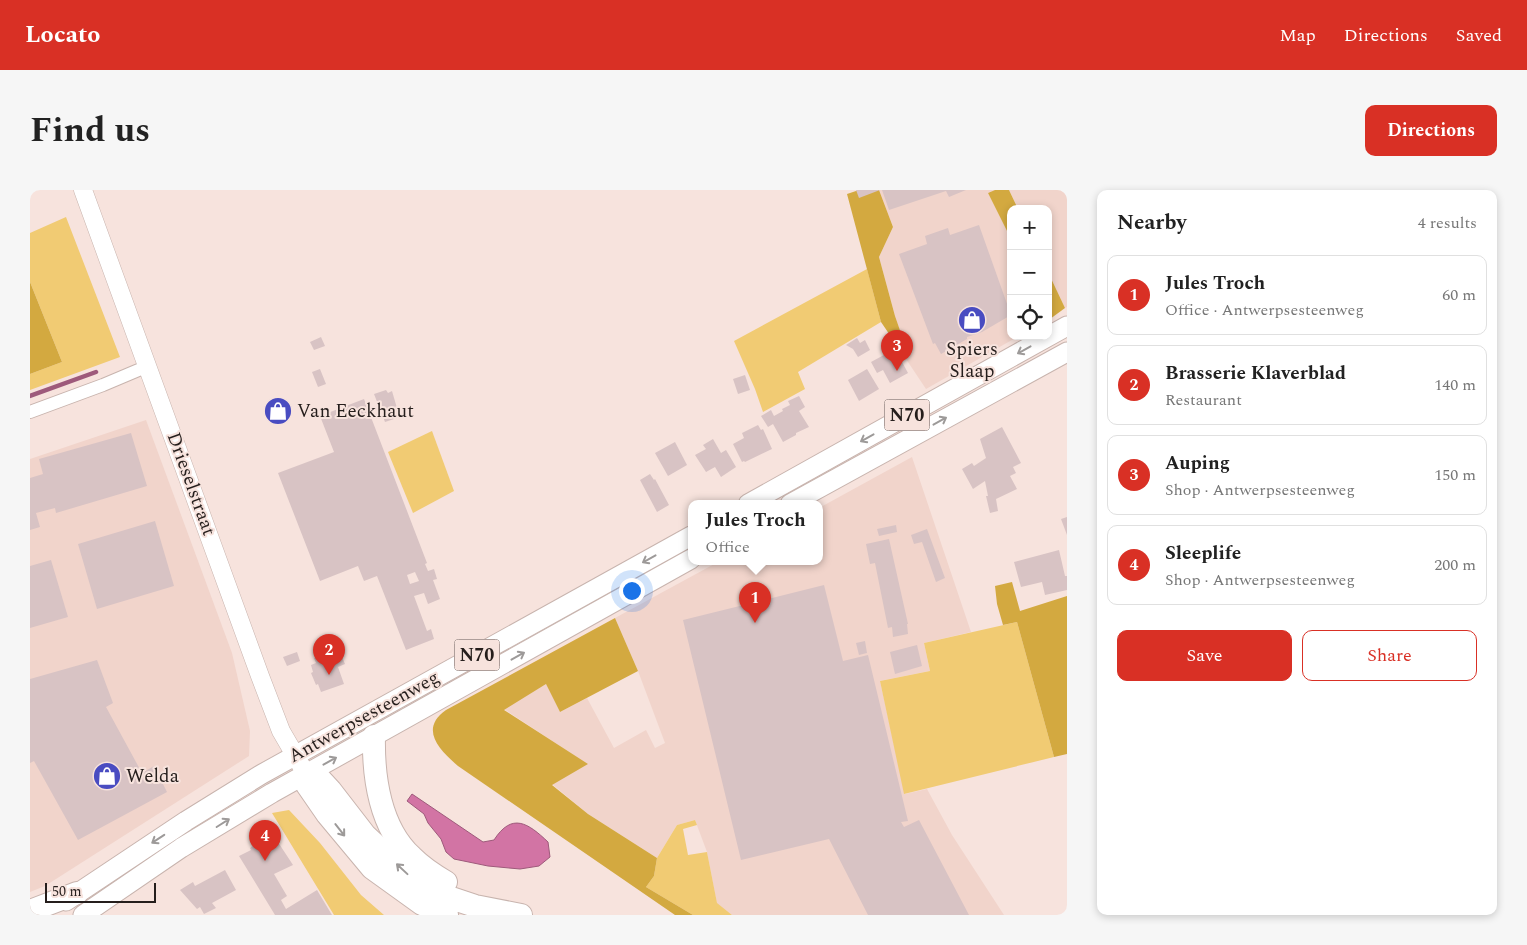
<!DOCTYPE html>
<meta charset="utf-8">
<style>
body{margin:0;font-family:Spectral,serif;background:#f6f6f6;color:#222}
.controls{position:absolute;right:15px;top:15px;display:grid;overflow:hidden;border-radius:10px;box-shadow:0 2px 8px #0003}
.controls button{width:45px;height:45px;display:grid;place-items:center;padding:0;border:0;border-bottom:1px solid #e0e0e0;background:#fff;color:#222;font:25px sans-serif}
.scale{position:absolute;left:15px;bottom:12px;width:111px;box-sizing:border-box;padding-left:5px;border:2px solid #251e1c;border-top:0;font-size:14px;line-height:18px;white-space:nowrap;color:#251e1c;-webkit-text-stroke:4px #f7e3dd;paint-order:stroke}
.you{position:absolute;left:601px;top:400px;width:18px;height:18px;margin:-12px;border:4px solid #fff;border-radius:50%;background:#1a73e8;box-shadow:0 0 0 8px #1a73e833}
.badge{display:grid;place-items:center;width:32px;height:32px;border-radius:50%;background:#d93025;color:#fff;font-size:16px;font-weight:700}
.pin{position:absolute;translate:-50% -41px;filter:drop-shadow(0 1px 2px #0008)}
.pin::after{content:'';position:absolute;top:26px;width:18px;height:15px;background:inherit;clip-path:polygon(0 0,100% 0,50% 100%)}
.popup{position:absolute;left:658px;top:310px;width:135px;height:65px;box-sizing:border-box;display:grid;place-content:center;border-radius:10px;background:#fff;filter:drop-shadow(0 1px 4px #0005);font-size:16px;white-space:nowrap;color:#767676}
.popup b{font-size:19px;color:#222}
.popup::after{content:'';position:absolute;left:50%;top:100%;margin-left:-10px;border:10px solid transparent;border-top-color:#fff}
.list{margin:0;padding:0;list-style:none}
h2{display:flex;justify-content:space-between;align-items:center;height:65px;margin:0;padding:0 20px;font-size:21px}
h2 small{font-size:16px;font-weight:400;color:#767676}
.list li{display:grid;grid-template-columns:32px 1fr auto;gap:15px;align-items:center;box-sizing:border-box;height:80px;margin:0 10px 10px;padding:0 10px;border:1px solid #e0e0e0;border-radius:10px}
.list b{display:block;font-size:19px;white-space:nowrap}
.list p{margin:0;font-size:16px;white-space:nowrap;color:#767676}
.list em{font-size:16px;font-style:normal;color:#767676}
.actions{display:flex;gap:10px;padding:15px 20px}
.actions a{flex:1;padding:11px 0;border:1px solid #d93025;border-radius:10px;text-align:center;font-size:18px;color:#d93025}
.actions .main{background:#d93025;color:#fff}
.icon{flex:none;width:28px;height:28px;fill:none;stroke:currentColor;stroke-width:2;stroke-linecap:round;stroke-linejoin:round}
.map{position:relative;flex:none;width:1037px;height:725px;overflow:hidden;border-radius:10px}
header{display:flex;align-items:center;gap:30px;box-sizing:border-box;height:70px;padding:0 25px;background:#d93025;color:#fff}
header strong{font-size:24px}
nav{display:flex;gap:28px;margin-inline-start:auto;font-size:18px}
.intro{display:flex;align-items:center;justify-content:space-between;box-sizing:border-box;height:120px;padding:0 30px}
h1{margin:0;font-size:35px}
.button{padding:12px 22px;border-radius:10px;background:#d93025;color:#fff;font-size:18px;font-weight:700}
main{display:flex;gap:30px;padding:0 30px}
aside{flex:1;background:#fff;border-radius:10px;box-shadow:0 2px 8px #0003}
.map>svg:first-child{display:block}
</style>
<header>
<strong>Locato</strong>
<nav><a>Map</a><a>Directions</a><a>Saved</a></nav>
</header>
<div class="intro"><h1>Find us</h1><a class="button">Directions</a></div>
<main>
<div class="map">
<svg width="1037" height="725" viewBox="0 0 1037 725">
<rect width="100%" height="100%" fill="#f7e3dd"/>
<g fill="#f1d4cb">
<polygon points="849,0 965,0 958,3 981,49 981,146 989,146 896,199 868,157 874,155 865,126 849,67 863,37"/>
<polygon points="979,0 1037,0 1037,117 1035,118 1018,82 1018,19 988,19"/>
<polygon points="116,230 202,463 220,541 219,566 15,696 0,702 0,269"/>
<polygon points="882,267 941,442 894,453 900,481 850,491 875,604 897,599 922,645 974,725 702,725 687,714 677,662 665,630 647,635 627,668 558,624 522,594 557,574 474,519 516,494 530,522 557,508 584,558 616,540 625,558 635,553 608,481 585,428 688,372 789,372 789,318"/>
</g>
<g fill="#f1cb73">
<polygon points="36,27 90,167 0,200 0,184 32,172 0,92 0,43"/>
<polygon points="837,79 851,132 768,182 775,199 733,222 725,199 704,151"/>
<polygon points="402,241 424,301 383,323 358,262"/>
<polygon points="987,432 1024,567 874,604 850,491 900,481 894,453"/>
<polygon points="259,620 290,653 331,705 354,725 304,725 242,623"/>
<polygon points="665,630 667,635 653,639 658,665 677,662 687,713 702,725 663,725 616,697 624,686 627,668 647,635"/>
</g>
<g fill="#d3a940">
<polygon points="829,0 849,0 863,37 849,67 865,126 875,155 868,157 851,132 817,4"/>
<polygon points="965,0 979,0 988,19 981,19 981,49 958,3"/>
<polygon points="1018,82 1035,118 1020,129 1018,125"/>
<polygon points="0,92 32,172 0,184"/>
<polygon points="982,392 990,421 1037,406 1037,564 1024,567 987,432 973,435 967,414 965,396"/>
<path d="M585,428l23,53 -78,41 -14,-28 -42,26 84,54 -36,21 36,29 69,44 -3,18 -8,11 47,28h-18l-217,-149c-19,-16 -39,-37 -12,-56z"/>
</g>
<path fill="#d274a4" stroke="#9e5a7b" d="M382,604l71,48 11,-2c18,-28 34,-17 54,2l2,15 -11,9 -19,3 -32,-3 -34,-7 -8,-7 -5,-13 -13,-16 -4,-9 -17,-13z"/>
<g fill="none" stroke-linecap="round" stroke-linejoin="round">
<polyline stroke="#9e5a7b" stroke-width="4.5" points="0,206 66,182"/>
</g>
<g fill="#d8c3c4" fill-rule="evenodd">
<polygon points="826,0 850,0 829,8"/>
<polygon points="852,0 936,0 919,7 916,1 859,20"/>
<polygon points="949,35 981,125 952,142 937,147 937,149 911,164 905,153 903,154 869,64 897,54 895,46 918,38 920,45"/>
<polygon points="291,147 295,156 284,160 280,152"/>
<polygon points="827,148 830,153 835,150 840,160 828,167 823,159 816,155"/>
<polygon points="865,159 878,183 860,193 853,180 847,183 841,172"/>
<polygon points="290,179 296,194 288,197 282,182"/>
<polygon points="837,179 849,199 829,211 818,190"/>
<polygon points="715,185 720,200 708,204 703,189"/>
<polygon points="356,200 358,203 362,201 369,225 363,227 364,229 355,232 344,204"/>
<polygon points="769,206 775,217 769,221 779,237 766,243 766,245 753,252 743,234 738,237 731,226 741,220 744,226 753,221 752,219 760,215 758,211"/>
<path d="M334,209l63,164 -2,1 3,7 6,-2 3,10 -4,1 7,19 -12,5 -4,-11 -10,3 13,35 4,-2 3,10 -28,11 -29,-74 -13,5 -6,-15 -38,15 -42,-108 56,-21 -14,-36zM385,382l4,9 -9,3 -3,-9z"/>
<polygon points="728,235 731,240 733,239 742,259 715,272 714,271 712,272 703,254 714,248 712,243"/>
<polygon points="972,237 991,273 983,277 986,283 980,286 987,299 966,309 968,321 960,323 956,306 958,306 955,291 943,299 932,279 942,273 944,276 956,268 950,249"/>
<polygon points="101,243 117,296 26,323 25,318 6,323 10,337 0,340 0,288 13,284 9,269"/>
<polygon points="683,249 691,263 696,260 706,277 691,287 685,277 676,282 665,265 676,259 673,255"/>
<polygon points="645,252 657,275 638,286 625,263"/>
<polygon points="620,284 624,290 625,289 639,315 627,322 610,290"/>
<polygon points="1037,327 1037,345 1031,329"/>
<polygon points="125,331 144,396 67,419 48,354"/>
<polygon points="866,335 867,342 849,346 847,339"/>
<polygon points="897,339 915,388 906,392 892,352 884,354 881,345"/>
<polygon points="859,349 878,434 877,434 878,444 863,447 862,437 858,438 845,373 840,374 836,354"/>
<polygon points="1029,360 1035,386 1037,386 1037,400 1015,405 1012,392 991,397 984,372"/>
<polygon points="21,370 38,427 0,438 0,376"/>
<polygon points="794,395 813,471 838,465 878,631 871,632 874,637 889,630 939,725 838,725 799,649 711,670 653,430"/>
<polygon points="835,451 837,463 829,465 826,453"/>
<polygon points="307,455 315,474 308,477 314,494 291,502 288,494 286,495 281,483 283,482 281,475 286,473 284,468 293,464 291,460"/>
<polygon points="887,455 892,476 865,484 860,462"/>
<polygon points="267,462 270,471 257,476 253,467"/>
<polygon points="67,470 83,513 76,517 112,583 124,576 137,602 48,650 4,571 0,573 0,489"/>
<polygon points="244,646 263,675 244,684 257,706 251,710 256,719 287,700 302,725 245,725 209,666 221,660 220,658 228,652 232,651 233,652"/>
<polygon points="195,680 206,700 182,713 186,718 174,724 170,717 167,719 150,700 163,692 165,696"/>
</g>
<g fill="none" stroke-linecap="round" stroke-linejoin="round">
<defs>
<polyline id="street" points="0,222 73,195 118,176"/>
<polyline id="secondary" points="53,0 230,486 251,541 276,584"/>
<g id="primary">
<polyline points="718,314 1037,136"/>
<polyline points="760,314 1037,162"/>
<polyline points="36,711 156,631 232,584 661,346"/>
<polyline points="53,725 151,658 242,603 661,369"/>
</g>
<g id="highway">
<path d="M344,546c-1,41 6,92 38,121 10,10 22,18 34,25"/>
<polyline points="0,721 47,703"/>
<polyline points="417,725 392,714 342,678 297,624 277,595 276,584 289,588 301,601 335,645 379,686 412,705 445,716 491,725"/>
</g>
</defs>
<use href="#street" stroke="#c8b4ae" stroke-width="14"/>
<use href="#secondary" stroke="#c8b4ae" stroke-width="19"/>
<use href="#primary" stroke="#c8b4ae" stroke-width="21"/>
<use href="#highway" stroke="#c8b4ae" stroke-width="24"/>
<use href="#street" stroke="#fff" stroke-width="12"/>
<use href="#secondary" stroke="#fff" stroke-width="18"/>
<use href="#primary" stroke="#fff" stroke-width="19"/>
<use href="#highway" stroke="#fff" stroke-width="22"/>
</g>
<defs><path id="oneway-shaft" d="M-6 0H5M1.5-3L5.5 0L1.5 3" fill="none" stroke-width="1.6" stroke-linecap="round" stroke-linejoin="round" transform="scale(1.25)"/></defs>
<g stroke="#9d9a99">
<use href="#oneway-shaft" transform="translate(994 160) rotate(151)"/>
<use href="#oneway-shaft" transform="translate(910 231) rotate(-29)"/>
<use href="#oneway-shaft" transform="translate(837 248) rotate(151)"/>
<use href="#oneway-shaft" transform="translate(619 369) rotate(151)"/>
<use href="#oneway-shaft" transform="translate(488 466) rotate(-29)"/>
<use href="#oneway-shaft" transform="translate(300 571) rotate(-29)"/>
<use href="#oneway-shaft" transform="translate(193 633) rotate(-32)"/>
<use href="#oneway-shaft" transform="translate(310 640) rotate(52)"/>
<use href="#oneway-shaft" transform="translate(128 649) rotate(147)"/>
<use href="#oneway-shaft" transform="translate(372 679) rotate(-137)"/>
</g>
<defs>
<symbol id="shop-disc" viewBox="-11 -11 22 22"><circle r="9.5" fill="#494cc1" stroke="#f7e3dd"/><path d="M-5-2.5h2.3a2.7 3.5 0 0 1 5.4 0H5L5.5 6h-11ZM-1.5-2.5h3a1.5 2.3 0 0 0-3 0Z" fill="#fff"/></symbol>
</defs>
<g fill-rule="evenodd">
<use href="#shop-disc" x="926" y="114" width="32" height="32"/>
<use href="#shop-disc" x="232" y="205" width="32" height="32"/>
<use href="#shop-disc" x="61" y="570" width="32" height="32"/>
</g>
<g text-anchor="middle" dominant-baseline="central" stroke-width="4" stroke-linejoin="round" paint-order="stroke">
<g fill="#f7e3dd" stroke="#645956" stroke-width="1">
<rect x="854.5" y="209.5" width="45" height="31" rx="4"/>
<rect x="424.5" y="449.5" width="45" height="31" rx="4"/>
</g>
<g font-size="18" font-weight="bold" fill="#251e1c">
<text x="877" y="225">N70</text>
<text x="447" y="465">N70</text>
</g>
<g font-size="19" fill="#251e1c" stroke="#f7e3dd" text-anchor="start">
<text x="942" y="159" text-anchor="middle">Spiers<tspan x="942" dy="22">Slaap</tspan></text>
<text x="267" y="221">Van Eeckhaut</text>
<text x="96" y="586">Welda</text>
</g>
<g font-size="19" fill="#251e1c" stroke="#f7e3dd">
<text transform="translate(161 294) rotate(70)">Drieselstraat</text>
<text transform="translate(334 527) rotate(-29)">Antwerpsesteenweg</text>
</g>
</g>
</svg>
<div class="controls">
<button>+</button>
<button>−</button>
<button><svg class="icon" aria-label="locate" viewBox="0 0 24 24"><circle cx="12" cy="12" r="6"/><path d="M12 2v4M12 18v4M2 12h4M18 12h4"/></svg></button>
</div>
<div class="scale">50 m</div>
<div class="you"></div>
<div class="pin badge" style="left:725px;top:433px">1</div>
<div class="popup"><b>Jules Troch</b>Office</div>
<div class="pin badge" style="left:299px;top:485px">2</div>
<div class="pin badge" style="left:867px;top:181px">3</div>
<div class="pin badge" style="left:235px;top:671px">4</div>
</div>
<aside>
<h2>Nearby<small>4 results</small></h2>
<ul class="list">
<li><span class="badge">1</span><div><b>Jules Troch</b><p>Office · Antwerpsesteenweg</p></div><em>60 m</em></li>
<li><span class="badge">2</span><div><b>Brasserie Klaverblad</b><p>Restaurant</p></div><em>140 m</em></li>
<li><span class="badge">3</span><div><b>Auping</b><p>Shop · Antwerpsesteenweg</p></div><em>150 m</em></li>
<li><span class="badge">4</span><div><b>Sleeplife</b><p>Shop · Antwerpsesteenweg</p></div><em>200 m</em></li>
</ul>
<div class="actions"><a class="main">Save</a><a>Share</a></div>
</aside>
</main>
